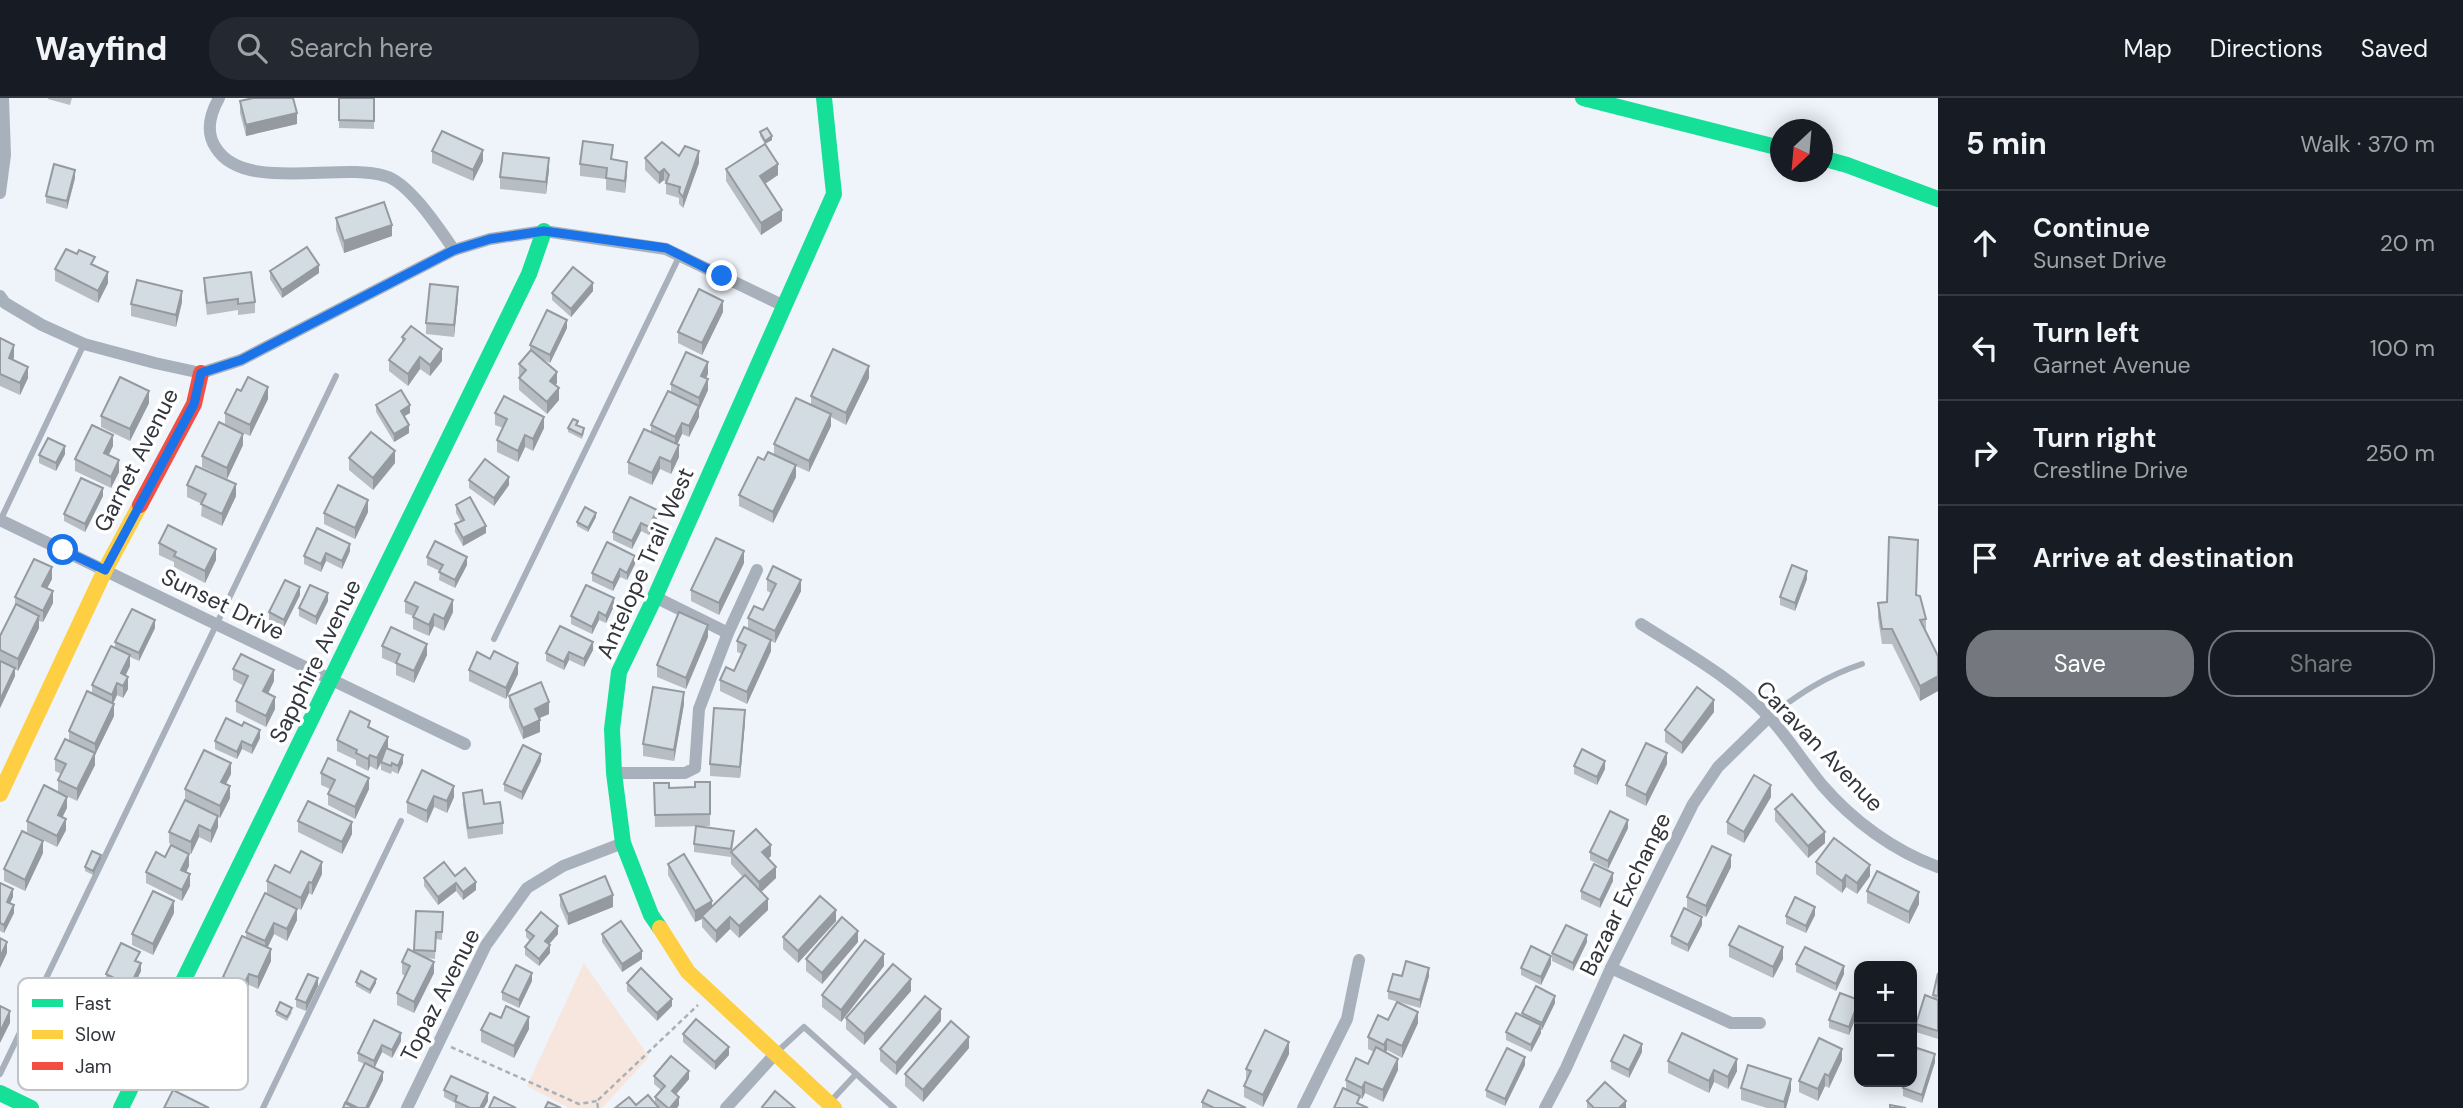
<!DOCTYPE html>
<meta charset="utf-8">
<style>
body{margin:0;font-family:"DM Sans",sans-serif;background:#242831;color:#f1f3f6}
.controls{position:absolute;right:21px;bottom:21px;display:grid;overflow:hidden;border-radius:14px;box-shadow:0 4px 18px #0003}
.controls button{width:63px;height:63px;display:grid;place-items:center;padding:0;border:0;border-bottom:2px solid #363941;background:#171b24;color:#f1f3f6;font:35px sans-serif}
.compass{position:absolute;left:1770px;top:21px;width:63px;height:63px;border-radius:50%;background:#171b24;box-shadow:0 4px 18px #0003;rotate:206deg}
.stop{position:absolute;width:21px;height:21px;margin:-16px;border:5px solid #1a73e8;border-radius:50%;background:#fff}
.stop.end{background:#1a73e8;border-color:#fff;box-shadow:0 2px 7px #0008}
.list{margin:0;padding:0;list-style:none}
h2{display:flex;justify-content:space-between;align-items:center;height:91px;margin:0;padding:0 28px;font-size:30px}
h2 small{font-size:23px;font-weight:400;color:#9ea1a6}
.list li{display:grid;grid-template-columns:46px 1fr auto;gap:21px;align-items:center;box-sizing:border-box;height:105px;padding:0 28px;border-top:2px solid #363941}
.list b{display:block;font-size:26px;white-space:nowrap}
.list p{margin:0;font-size:23px;white-space:nowrap;color:#9ea1a6}
.list em{font-size:23px;font-style:normal;color:#9ea1a6}
.actions{display:flex;gap:14px;padding:21px 28px}
.actions a{flex:1;padding:16px 0;border:2px solid #74787e;border-radius:28px;text-align:center;font-size:24px;color:#74787e}
.actions .main{background:#74787e;color:#fff}
.icon{flex:none;width:38px;height:38px;fill:none;stroke:currentColor;stroke-width:2;stroke-linecap:round;stroke-linejoin:round}
.map{position:relative;flex:none;width:1938px;height:1010px;overflow:hidden}
header{display:flex;align-items:center;gap:42px;box-sizing:border-box;height:98px;padding:0 35px;background:#171b24;border-bottom:2px solid #363941}
header strong{font-size:33px}
nav{display:flex;gap:38px;margin-inline-start:auto;font-size:24px}
.search{width:490px;height:63px;background:#242831;display:flex;align-items:center;gap:18px;box-sizing:border-box;padding:0 24px;border-radius:28px;color:#9ea1a6;font-size:26px}
main{display:flex}
aside{flex:1;background:#171b24}
.map>svg:first-child{display:block}
</style>
<header>
<strong>Wayfind</strong>
<div class="search"><svg class="icon" aria-label="search" viewBox="0 0 24 24"><circle cx="10" cy="10" r="6"/><path d="M15 15l6 6"/></svg>Search here</div>
<nav><a>Map</a><a>Directions</a><a>Saved</a></nav>
</header>
<main>
<div class="map">
<svg width="1938" height="1010" viewBox="0 0 1938 1010">
<rect width="100%" height="100%" fill="#eef4fa"/>
<polygon fill="#f7e6de" points="584,865 649,959 602,1010 569,1010 527,988"/>
<g fill="none" stroke-linecap="round" stroke-linejoin="round">
<g stroke="#a9b0b7" stroke-width="2.5" stroke-dasharray="5 3.5" stroke-linecap="butt">
<polyline points="451,949 579,1006 597,1003"/>
<polyline points="598,1010 597,1003 698,907"/>
</g>
<g stroke="#a8b1bb" stroke-width="6">
<polyline points="1,421 84,246"/>
<polyline points="494,541 680,157"/>
<path d="M1769,619c31,-24 57,-41 93,-53"/>
<polyline points="778,953 804,929 894,1010"/>
<polyline points="0,976 336,278"/>
<polyline points="830,1004 856,976"/>
<polyline points="263,1010 401,723"/>
</g>
<g stroke="#a8b1bb" stroke-width="12">
<path d="M219,0c-9,16 -14,34 -3,50 28,45 124,14 169,28 24,6 55,54 69,74"/>
<polyline points="0,95 5,57 3,0"/>
<polyline points="0,198 5,205 42,227 84,246 155,265 201,275 241,262 454,152 490,141 544,133 666,151 784,208"/>
<polyline points="0,422 465,646"/>
<polyline points="655,499 728,535"/>
<path d="M1641,526c44,28 93,55 129,94 19,21 34,45 52,67 31,36 72,66 116,82"/>
<polyline points="614,675 685,675 695,670 699,611 728,535 757,472"/>
<polyline points="1611,870 1731,925 1760,925"/>
<polyline points="407,1010 486,847 527,790 563,768 623,745"/>
<polyline points="726,1010 775,956"/>
<polyline points="1303,1010 1347,921 1359,862"/>
<polyline points="1545,1010 1566,970 1611,870 1693,706 1718,669 1769,619"/>
</g>
<g stroke="#16e098" stroke-width="16">
<polyline points="1583,0 1780,50"/>
<polyline points="1822,60 1847,67 1938,101"/>
<polyline points="660,830 651,817 623,745 614,675 612,631 619,574 655,499 834,96 824,0"/>
<polyline points="0,995 31,1010"/>
<polyline points="121,1010 529,176 544,133"/>
</g>
<g stroke="#ffcf43" stroke-width="16">
<polyline points="0,696 105,472 140,407"/>
<polyline points="660,830 688,874 834,1010"/>
</g>
<polyline stroke="#f24e42" stroke-width="16" points="140,407 194,306 201,275"/>
</g>
<g fill="#b6bdc3">
<polygon points="48,0 72,0 70,7 48,1"/>
<polygon points="339,0 374,0 374,31 339,30"/>
<polygon points="240,3 297,26 246,38 240,15"/>
<polygon points="760,34 772,42 765,46 778,77 765,86 782,123 761,137 726,83 726,71 765,46 760,38"/>
<polygon points="432,53 483,63 473,83 432,65"/>
<polygon points="679,58 699,65 683,110 679,106 679,100 666,96 666,85 664,82 659,86 645,72 645,60"/>
<polygon points="612,62 627,75 625,95 606,92 606,81 580,78 580,66"/>
<polygon points="549,72 546,96 500,91 500,79"/>
<polygon points="75,80 67,111 46,105 46,98"/>
<polygon points="336,120 392,138 344,155 336,132"/>
<polygon points="95,167 108,185 98,205 55,183 55,171"/>
<polygon points="270,173 319,175 282,200 270,181"/>
<polygon points="204,180 255,204 255,215 238,217 238,212 207,217 204,192"/>
<polygon points="593,193 571,219 552,202 552,195"/>
<polygon points="458,200 454,239 426,236 426,225"/>
<polygon points="182,204 176,229 131,218 131,206"/>
<polygon points="723,214 702,257 678,245 678,234"/>
<polygon points="567,230 550,265 542,261 557,285 555,288 559,302 547,316 519,292 519,280 520,279 519,278 519,266 530,253 530,247"/>
<polygon points="402,239 442,263 430,278 420,271 408,288 389,273 389,262 402,245"/>
<polygon points="0,240 14,259 13,262 28,280 20,297 0,288"/>
<polygon points="708,276 706,280 708,292 699,312 699,319 689,339 682,336 677,347 679,359 671,376 660,371 652,387 628,376 628,364 651,334 651,327 671,294 671,286"/>
<polygon points="869,280 846,327 831,319 831,328 809,374 796,368 796,379 773,425 739,408 739,397 764,362 774,357 774,346 811,307 811,298"/>
<polygon points="241,293 268,301 250,338 225,327 225,315"/>
<polygon points="149,305 130,343 101,329 101,318"/>
<polygon points="376,307 410,315 404,318 409,335 394,344 376,314"/>
<polygon points="495,315 544,330 533,353 525,349 518,364 497,354 497,342 503,330 495,327"/>
<polygon points="578,328 584,334 582,341 568,334 568,330"/>
<polygon points="243,347 227,381 202,369 202,358"/>
<polygon points="113,348 108,357 119,374 111,390 75,373 75,361"/>
<polygon points="65,356 56,373 39,365 39,357"/>
<polygon points="349,360 395,365 373,392 349,372"/>
<polygon points="469,382 509,387 494,408 469,390"/>
<polygon points="187,387 236,398 222,428 201,418 202,406 187,399"/>
<polygon points="103,398 85,434 64,423 64,416"/>
<polygon points="456,407 486,435 463,448 455,434 455,426 461,424 456,415"/>
<polygon points="368,414 355,441 324,426 324,415"/>
<polygon points="596,419 588,434 577,428 577,424"/>
<polygon points="657,420 649,437 641,433 632,451 613,442 613,434"/>
<polygon points="159,445 216,462 205,485 174,469 174,464 159,457"/>
<polygon points="350,453 342,471 326,463 321,474 304,466 304,458"/>
<polygon points="1918,457 1917,497 1926,521 1926,534 1938,558 1938,593 1920,603 1892,546 1882,546 1878,520 1878,505 1887,504"/>
<polygon points="427,459 467,467 455,490 439,482 440,473 427,467"/>
<polygon points="744,465 719,517 691,503 691,492"/>
<polygon points="635,466 627,482 620,479 613,493 592,483 592,475"/>
<polygon points="52,481 47,490 53,505 43,524 39,523 39,530 18,573 15,571 15,578 0,610 0,538 15,507 15,499"/>
<polygon points="767,481 801,493 775,545 771,543 771,553 747,606 720,593 720,582 734,573 742,556 737,554 737,543 748,531 748,520 763,512 771,495 767,493"/>
<polygon points="1807,481 1795,513 1780,507 1780,499"/>
<polygon points="300,497 284,529 269,522 269,514"/>
<polygon points="328,503 316,527 299,518 299,510"/>
<polygon points="405,503 453,514 444,533 434,528 429,538 413,531 413,518 405,515"/>
<polygon points="614,508 606,525 599,522 592,536 571,526 571,518"/>
<polygon points="155,530 139,563 130,559 130,568 125,578 128,591 123,600 117,597 113,606 114,618 95,657 95,667 77,703 58,694 58,682 61,676 55,673 55,661 69,643 69,633 92,595 92,587 115,550 115,544"/>
<polygon points="708,539 686,591 657,579 657,567"/>
<polygon points="382,548 427,557 414,585 396,577 396,566 382,560"/>
<polygon points="593,552 584,569 569,562 564,572 546,563 546,555"/>
<polygon points="233,571 274,583 268,596 275,611 266,629 236,614 236,603 244,588 233,582"/>
<polygon points="469,572 518,576 506,601 469,583"/>
<polygon points="509,598 549,616 539,620 540,634 523,641 509,609"/>
<polygon points="684,606 674,663 643,658 643,646"/>
<polygon points="1714,614 1682,656 1665,644 1665,632"/>
<polygon points="745,624 740,680 710,678 710,666"/>
<polygon points="370,630 388,650 403,665 398,676 392,673 391,676 381,672 381,666 377,672 370,668 368,673 356,667 356,662 337,653 337,642"/>
<polygon points="260,640 252,656 242,651 237,661 215,651 215,643"/>
<polygon points="541,663 522,702 504,693 504,686"/>
<polygon points="1667,666 1646,708 1626,698 1626,687"/>
<polygon points="1574,668 1605,671 1597,687 1574,676"/>
<polygon points="422,672 454,699 447,715 434,709 427,725 407,715 407,704"/>
<polygon points="321,675 369,691 355,721 328,707 328,696 330,691 321,687"/>
<polygon points="231,676 226,686 230,700 220,720 218,719 218,729 211,745 199,739 191,756 169,745 169,734 185,702 185,691"/>
<polygon points="710,684 710,728 655,729 654,685 669,690 695,689"/>
<polygon points="463,695 484,706 503,725 503,736 468,741 463,707"/>
<polygon points="1771,699 1744,745 1727,736 1727,724"/>
<polygon points="67,710 62,719 66,732 57,749 27,734 27,723"/>
<polygon points="1775,711 1825,745 1808,760 1775,723"/>
<polygon points="298,723 352,736 342,756 298,734"/>
<polygon points="1628,730 1608,771 1590,762 1590,754"/>
<polygon points="734,741 732,753 771,758 768,761 776,780 761,794 768,812 739,840 730,831 716,845 702,829 702,821 695,824 668,777 668,766 712,808 743,779 731,766 731,759 694,754 694,746"/>
<polygon points="43,755 25,793 4,783 4,771"/>
<polygon points="165,759 189,768 186,774 190,788 182,803 146,785 146,774"/>
<polygon points="101,761 93,777 85,773 85,769"/>
<polygon points="1816,764 1870,778 1857,796 1846,789 1842,795 1816,776"/>
<polygon points="1731,769 1706,819 1687,810 1687,799"/>
<polygon points="290,775 322,776 312,797 309,795 301,812 267,795 267,783"/>
<polygon points="455,778 476,792 463,802 456,793 438,807 424,788 424,780"/>
<polygon points="1613,783 1600,810 1581,801 1581,793"/>
<polygon points="0,785 13,799 10,805 14,815 4,835 0,833"/>
<polygon points="1867,793 1919,806 1909,826 1867,805"/>
<polygon points="265,795 297,822 287,843 274,836 267,850 271,863 258,891 249,887 245,896 247,909 234,936 225,931 218,944 195,932 195,921 210,909 223,885 223,879 246,839 246,834"/>
<polygon points="560,797 613,809 568,827 560,808"/>
<polygon points="416,813 443,814 442,842 436,841 435,861 427,860 434,875 414,915 397,907 397,895 405,878 402,876 402,864 414,853"/>
<polygon points="174,815 153,857 132,847 132,836"/>
<polygon points="1815,817 1806,835 1786,826 1786,818"/>
<polygon points="836,823 798,865 783,851 783,839"/>
<polygon points="1702,827 1688,854 1671,846 1671,838"/>
<polygon points="526,832 558,836 549,846 550,855 539,868 525,857 525,849 530,843 526,839"/>
<polygon points="602,836 642,861 622,874 602,844"/>
<polygon points="858,844 822,886 806,873 806,861"/>
<polygon points="1587,844 1573,873 1552,863 1552,855"/>
<polygon points="1729,847 1783,861 1773,880 1729,859"/>
<polygon points="140,862 138,864 141,873 130,896 106,884 106,876"/>
<polygon points="1551,866 1541,887 1521,877 1521,870"/>
<polygon points="1796,866 1844,876 1836,893 1796,874"/>
<polygon points="884,868 841,924 822,909 822,897"/>
<polygon points="1938,875 1938,941 1916,934 1916,926 1933,900"/>
<polygon points="1402,878 1429,878 1420,910 1388,901 1388,893"/>
<polygon points="532,883 519,910 502,902 502,894"/>
<polygon points="356,884 376,885 370,896 356,888"/>
<polygon points="627,885 672,908 657,923 627,893"/>
<polygon points="318,888 306,913 296,909 296,901"/>
<polygon points="911,893 864,947 846,931 846,920"/>
<polygon points="1859,902 1859,911 1849,937 1829,930 1829,922"/>
<polygon points="1555,905 1542,932 1541,932 1541,935 1531,954 1506,942 1506,934 1522,918 1522,915"/>
<polygon points="127,906 107,947 85,937 85,925"/>
<polygon points="276,913 292,914 287,923 276,917"/>
<polygon points="501,920 529,931 514,960 481,944 481,932"/>
<polygon points="374,922 401,943 392,960 382,954 374,970 383,982 369,1010 343,1010 364,966 358,963 358,955"/>
<polygon points="941,923 896,977 880,963 880,951"/>
<polygon points="1418,925 1402,960 1387,952 1386,954 1398,972 1383,1004 1365,995 1362,1001 1360,1000 1334,1010 1346,991 1346,982 1368,966 1374,954 1368,951 1368,939"/>
<polygon points="683,936 729,957 715,972 683,944"/>
<polygon points="969,950 923,1004 905,988 905,976"/>
<polygon points="29,952 94,966 83,990 67,982 64,989 42,978 42,970 29,964"/>
<polygon points="1642,954 1629,980 1611,971 1611,963"/>
<polygon points="220,956 204,990 181,979 181,971"/>
<polygon points="1289,956 1263,1009 1244,999 1244,988 1246,983 1246,971"/>
<polygon points="1842,962 1829,990 1825,988 1818,1003 1799,994 1799,983"/>
<polygon points="1668,963 1737,973 1728,991 1714,984 1709,995 1668,975"/>
<polygon points="1935,964 1922,1005 1903,998 1903,990"/>
<polygon points="1525,967 1505,1008 1486,999 1486,992"/>
<polygon points="654,978 689,981 676,996 679,1007 677,1010 659,1010 636,1007 655,1006 655,999 661,992 654,986"/>
<polygon points="1741,990 1791,992 1786,1010 1767,1010 1741,1002"/>
<polygon points="444,992 488,1003 484,1010 455,1010 455,1005 444,999"/>
<polygon points="1587,1003 1626,1010 1587,1010"/>
<polygon points="1202,1004 1246,1010 1202,1010"/>
</g>
<g fill="#949a9f">
<polygon points="297,15 297,26 246,38 246,27"/>
<polygon points="772,38 772,42 765,46 765,43"/>
<polygon points="483,52 483,63 473,83 473,72"/>
<polygon points="699,53 699,65 683,110 683,99"/>
<polygon points="549,60 549,72 546,96 546,84"/>
<polygon points="627,64 627,75 625,95 625,83"/>
<polygon points="778,66 778,77 760,89 760,78"/>
<polygon points="664,71 664,82 659,86 659,75"/>
<polygon points="75,72 75,80 67,111 67,103"/>
<polygon points="782,112 782,123 761,137 761,125"/>
<polygon points="392,127 392,138 344,155 344,143"/>
<polygon points="319,167 319,175 282,200 282,192"/>
<polygon points="108,174 108,185 98,205 98,193"/>
<polygon points="593,185 593,193 571,219 571,211"/>
<polygon points="458,189 458,200 454,239 454,227"/>
<polygon points="182,193 182,204 176,229 176,217"/>
<polygon points="723,203 723,214 702,257 702,245"/>
<polygon points="567,222 567,230 550,265 550,257"/>
<polygon points="14,247 14,259 9,271 9,260"/>
<polygon points="442,251 442,263 430,278 430,267"/>
<polygon points="420,259 420,271 408,288 408,276"/>
<polygon points="708,264 708,276 701,289 701,278"/>
<polygon points="869,268 869,280 846,327 846,315"/>
<polygon points="28,269 28,280 20,297 20,285"/>
<polygon points="557,274 557,285 550,294 550,283"/>
<polygon points="708,281 708,292 699,312 699,300"/>
<polygon points="268,289 268,301 250,338 250,327"/>
<polygon points="559,290 559,302 547,316 547,304"/>
<polygon points="149,293 149,305 130,343 130,331"/>
<polygon points="410,307 410,315 401,320 401,313"/>
<polygon points="699,308 699,319 689,339 689,328"/>
<polygon points="831,316 831,328 809,374 809,363"/>
<polygon points="544,319 544,330 533,353 533,341"/>
<polygon points="682,325 682,336 675,351 675,339"/>
<polygon points="409,327 409,335 394,344 394,336"/>
<polygon points="243,336 243,347 227,381 227,370"/>
<polygon points="113,337 113,348 104,367 104,355"/>
<polygon points="525,337 525,349 518,364 518,353"/>
<polygon points="679,347 679,359 671,376 671,364"/>
<polygon points="65,348 65,356 56,373 56,365"/>
<polygon points="395,353 395,365 373,392 373,380"/>
<polygon points="660,359 660,371 652,387 652,375"/>
<polygon points="119,362 119,374 111,390 111,379"/>
<polygon points="796,367 796,379 773,425 773,414"/>
<polygon points="509,379 509,387 494,408 494,400"/>
<polygon points="236,386 236,398 222,428 222,416"/>
<polygon points="103,390 103,398 85,434 85,426"/>
<polygon points="368,402 368,414 355,441 355,430"/>
<polygon points="657,412 657,420 649,437 649,429"/>
<polygon points="596,415 596,419 588,434 588,430"/>
<polygon points="641,425 641,433 632,451 632,443"/>
<polygon points="486,428 486,435 463,448 463,440"/>
<polygon points="350,446 350,453 342,471 342,463"/>
<polygon points="216,451 216,462 205,485 205,473"/>
<polygon points="744,453 744,465 719,517 719,505"/>
<polygon points="326,455 326,463 321,474 321,466"/>
<polygon points="635,458 635,466 627,482 627,475"/>
<polygon points="467,459 467,467 455,490 455,482"/>
<polygon points="52,469 52,481 42,500 42,488"/>
<polygon points="620,471 620,479 613,493 613,485"/>
<polygon points="1807,473 1807,481 1795,513 1795,505"/>
<polygon points="801,482 801,493 775,545 775,533"/>
<polygon points="300,489 300,497 284,529 284,522"/>
<polygon points="53,493 53,505 43,524 43,513"/>
<polygon points="328,495 328,503 316,527 316,519"/>
<polygon points="614,500 614,508 606,525 606,518"/>
<polygon points="453,502 453,514 444,533 444,521"/>
<polygon points="599,514 599,522 592,536 592,529"/>
<polygon points="434,516 434,528 429,538 429,527"/>
<polygon points="39,518 39,530 18,573 18,561"/>
<polygon points="155,522 155,530 139,563 139,555"/>
<polygon points="708,527 708,539 686,591 686,580"/>
<polygon points="771,542 771,553 747,606 747,594"/>
<polygon points="593,544 593,552 584,569 584,561"/>
<polygon points="427,546 427,557 414,585 414,573"/>
<polygon points="569,554 569,562 564,572 564,564"/>
<polygon points="130,557 130,568 121,587 121,575"/>
<polygon points="518,565 518,576 506,601 506,590"/>
<polygon points="15,570 15,578 0,610 0,602"/>
<polygon points="274,572 274,583 263,605 263,593"/>
<polygon points="1938,578 1938,593 1920,603 1920,588"/>
<polygon points="128,579 128,591 123,600 123,588"/>
<polygon points="117,585 117,597 112,608 112,597"/>
<polygon points="684,594 684,606 674,663 674,652"/>
<polygon points="275,599 275,611 266,629 266,618"/>
<polygon points="1714,602 1714,614 1682,656 1682,645"/>
<polygon points="549,604 549,616 535,622 535,611"/>
<polygon points="114,606 114,618 95,657 95,646"/>
<polygon points="745,612 745,624 740,680 740,669"/>
<polygon points="540,622 540,634 523,641 523,630"/>
<polygon points="260,632 260,640 252,656 252,648"/>
<polygon points="388,639 388,650 377,672 377,660"/>
<polygon points="242,643 242,651 237,661 237,654"/>
<polygon points="95,655 95,667 77,703 77,691"/>
<polygon points="1667,655 1667,666 1646,708 1646,697"/>
<polygon points="541,656 541,663 522,702 522,694"/>
<polygon points="370,657 370,668 368,673 368,661"/>
<polygon points="403,657 403,665 398,676 398,668"/>
<polygon points="1605,663 1605,671 1597,687 1597,679"/>
<polygon points="231,665 231,676 221,695 221,684"/>
<polygon points="369,680 369,691 355,721 355,709"/>
<polygon points="1771,687 1771,699 1744,745 1744,734"/>
<polygon points="230,688 230,700 220,720 220,708"/>
<polygon points="454,688 454,699 447,715 447,703"/>
<polygon points="434,698 434,709 427,725 427,713"/>
<polygon points="67,699 67,710 58,728 58,717"/>
<polygon points="218,718 218,729 211,745 211,733"/>
<polygon points="66,721 66,732 57,749 57,738"/>
<polygon points="1628,722 1628,730 1608,771 1608,763"/>
<polygon points="352,724 352,736 342,756 342,744"/>
<polygon points="199,727 199,739 191,756 191,744"/>
<polygon points="1825,734 1825,745 1808,760 1808,748"/>
<polygon points="43,743 43,755 25,793 25,782"/>
<polygon points="771,747 771,758 762,766 762,754"/>
<polygon points="189,756 189,768 181,784 181,772"/>
<polygon points="101,757 101,761 93,777 93,773"/>
<polygon points="1731,757 1731,769 1706,819 1706,808"/>
<polygon points="322,764 322,776 312,797 312,785"/>
<polygon points="1870,767 1870,778 1857,796 1857,785"/>
<polygon points="776,769 776,780 759,796 759,784"/>
<polygon points="1613,775 1613,783 1600,810 1600,802"/>
<polygon points="190,776 190,788 182,803 182,792"/>
<polygon points="1846,777 1846,789 1842,795 1842,783"/>
<polygon points="309,784 309,795 301,812 301,800"/>
<polygon points="476,784 476,792 463,802 463,794"/>
<polygon points="456,785 456,793 438,807 438,799"/>
<polygon points="13,791 13,799 7,811 7,804"/>
<polygon points="1919,794 1919,806 1909,826 1909,814"/>
<polygon points="613,797 613,809 568,827 568,816"/>
<polygon points="768,801 768,812 739,840 739,828"/>
<polygon points="174,803 174,815 153,857 153,846"/>
<polygon points="712,803 712,815 702,818 702,821 695,824 695,813"/>
<polygon points="14,807 14,815 4,835 4,827"/>
<polygon points="1815,809 1815,817 1806,835 1806,828"/>
<polygon points="297,811 297,822 287,843 287,831"/>
<polygon points="836,812 836,823 798,865 798,853"/>
<polygon points="730,819 730,831 716,845 716,833"/>
<polygon points="1702,819 1702,827 1688,854 1688,847"/>
<polygon points="274,825 274,836 265,855 265,843"/>
<polygon points="558,828 558,836 545,851 545,843"/>
<polygon points="858,833 858,844 822,886 822,875"/>
<polygon points="1587,837 1587,844 1573,873 1573,865"/>
<polygon points="7,844 7,855 0,870 0,859"/>
<polygon points="550,847 550,855 539,868 539,861"/>
<polygon points="1783,849 1783,861 1773,880 1773,869"/>
<polygon points="271,851 271,863 258,891 258,879"/>
<polygon points="642,853 642,861 622,874 622,866"/>
<polygon points="884,856 884,868 841,924 841,912"/>
<polygon points="1551,858 1551,866 1541,887 1541,879"/>
<polygon points="434,864 434,875 414,915 414,904"/>
<polygon points="141,865 141,873 130,896 130,888"/>
<polygon points="1844,868 1844,876 1836,893 1836,886"/>
<polygon points="1429,870 1429,878 1420,910 1420,902"/>
<polygon points="532,875 532,883 519,910 519,902"/>
<polygon points="249,876 249,887 243,900 243,888"/>
<polygon points="318,880 318,888 306,913 306,905"/>
<polygon points="376,881 376,885 370,896 370,892"/>
<polygon points="911,881 911,893 864,947 864,936"/>
<polygon points="127,894 127,906 107,947 107,936"/>
<polygon points="247,897 247,909 234,936 234,924"/>
<polygon points="1555,898 1555,905 1542,932 1542,925"/>
<polygon points="672,901 672,908 657,923 657,915"/>
<polygon points="1859,903 1859,911 1849,937 1849,929"/>
<polygon points="941,911 941,923 896,977 896,965"/>
<polygon points="10,913 10,925 0,945 0,934"/>
<polygon points="1418,914 1418,925 1402,960 1402,948"/>
<polygon points="529,919 529,931 514,960 514,948"/>
<polygon points="225,920 225,931 218,944 218,932"/>
<polygon points="1541,927 1541,935 1531,954 1531,947"/>
<polygon points="401,935 401,943 392,960 392,952"/>
<polygon points="969,939 969,950 923,1004 923,992"/>
<polygon points="1387,941 1387,952 1384,959 1384,947"/>
<polygon points="1289,944 1289,956 1263,1009 1263,997"/>
<polygon points="1642,946 1642,954 1629,980 1629,972"/>
<polygon points="382,947 382,954 374,971 374,963"/>
<polygon points="220,949 220,956 204,990 204,983"/>
<polygon points="729,949 729,957 715,972 715,964"/>
<polygon points="1842,951 1842,962 1829,990 1829,978"/>
<polygon points="94,955 94,966 83,990 83,978"/>
<polygon points="1935,956 1935,964 1922,1005 1922,997"/>
<polygon points="1525,959 1525,967 1505,1008 1505,1001"/>
<polygon points="1398,961 1398,972 1383,1004 1383,992"/>
<polygon points="1737,961 1737,973 1728,991 1728,979"/>
<polygon points="67,971 67,982 64,989 64,978"/>
<polygon points="1714,972 1714,984 1709,995 1709,983"/>
<polygon points="689,973 689,981 672,1001 672,993"/>
<polygon points="383,974 383,982 369,1010 366,1010"/>
<polygon points="1825,976 1825,988 1818,1003 1818,991"/>
<polygon points="1791,981 1791,992 1786,1010 1784,1010 1784,1004"/>
<polygon points="1365,984 1365,995 1362,1001 1362,990"/>
<polygon points="488,995 488,1003 484,1010 480,1010"/>
<polygon points="679,999 679,1007 677,1010 670,1010"/>
<polygon points="1626,1003 1626,1010 1619,1010"/>
</g>
<g fill="#d4dce3" stroke="#949a9f" stroke-width="2">
<polygon points="253,0 293,0 297,15 246,27 240,3"/>
<polygon points="339,0 374,0 374,23 339,22"/>
<polygon points="767,30 772,38 765,43 760,34"/>
<polygon points="442,33 483,52 473,72 432,53"/>
<polygon points="583,43 613,47 611,61 627,64 625,83 606,80 607,70 580,66"/>
<polygon points="662,44 679,58 685,48 699,53 683,99 679,94 680,89 666,85 669,77 664,71 659,75 645,60"/>
<polygon points="765,46 778,66 760,78 782,112 761,125 726,71"/>
<polygon points="503,55 549,60 546,84 500,79"/>
<polygon points="54,66 75,72 67,103 46,98"/>
<polygon points="384,104 392,127 344,143 336,120"/>
<polygon points="307,149 319,167 282,192 270,173"/>
<polygon points="66,151 77,156 79,152 95,159 91,166 108,174 98,193 55,171"/>
<polygon points="573,169 593,185 571,211 552,195"/>
<polygon points="251,174 255,204 238,206 238,201 207,205 204,180"/>
<polygon points="137,182 182,193 176,217 131,206"/>
<polygon points="430,186 458,189 454,227 426,225"/>
<polygon points="699,191 723,203 702,245 678,234"/>
<polygon points="547,212 567,222 550,257 530,247"/>
<polygon points="411,228 442,251 430,267 420,259 408,276 389,262 405,241 402,239"/>
<polygon points="0,240 14,247 9,260 28,269 20,285 0,276"/>
<polygon points="833,251 869,268 846,315 811,298"/>
<polygon points="531,252 557,274 550,283 559,290 547,304 519,280 526,272 519,266"/>
<polygon points="686,254 708,264 701,278 708,281 699,300 671,286"/>
<polygon points="120,279 149,293 130,331 101,318"/>
<polygon points="248,279 268,289 250,327 225,315 237,291 241,293"/>
<polygon points="401,292 410,307 401,313 409,327 394,336 376,307"/>
<polygon points="668,293 699,308 689,328 682,325 675,339 651,327"/>
<polygon points="504,298 544,319 533,341 525,337 518,353 497,342 507,321 495,315"/>
<polygon points="796,300 831,316 809,363 774,346"/>
<polygon points="573,321 578,323 576,327 584,330 582,337 568,330"/>
<polygon points="219,324 243,336 227,370 202,358"/>
<polygon points="92,327 113,337 104,355 119,362 111,379 75,361"/>
<polygon points="644,331 679,347 671,364 660,359 652,375 628,364"/>
<polygon points="371,334 395,353 373,380 349,360"/>
<polygon points="48,340 65,348 56,365 39,357"/>
<polygon points="768,354 796,367 773,414 739,397 758,359 764,362"/>
<polygon points="485,361 509,379 494,400 469,382"/>
<polygon points="196,368 236,386 222,416 201,406 206,396 187,387"/>
<polygon points="81,380 103,390 85,426 64,416"/>
<polygon points="338,387 368,402 355,430 324,415"/>
<polygon points="470,399 486,428 463,440 455,426 464,422 456,407"/>
<polygon points="630,399 657,412 649,429 641,425 632,443 613,434"/>
<polygon points="585,409 596,415 588,430 577,424"/>
<polygon points="168,427 216,451 205,473 174,458 176,454 159,445"/>
<polygon points="317,430 350,446 342,463 326,455 321,466 304,458"/>
<polygon points="1889,439 1918,442 1916,497 1920,498 1926,521 1920,522 1938,558 1938,578 1920,588 1892,531 1882,531 1878,505 1887,504"/>
<polygon points="716,440 744,453 719,505 691,492"/>
<polygon points="435,443 467,459 455,482 439,474 443,467 427,459"/>
<polygon points="607,444 635,458 627,475 620,471 613,485 592,475"/>
<polygon points="34,461 52,469 42,488 53,493 43,513 15,499"/>
<polygon points="1792,467 1807,473 1795,505 1780,499"/>
<polygon points="773,468 801,482 775,533 748,520 754,508 763,512 776,486 767,481"/>
<polygon points="285,482 300,489 284,522 269,514"/>
<polygon points="415,484 453,502 444,521 434,516 429,527 413,519 418,509 405,503"/>
<polygon points="310,487 328,495 316,519 299,510"/>
<polygon points="586,487 614,500 606,518 599,514 592,529 571,518"/>
<polygon points="16,506 39,518 18,561 0,552 0,538"/>
<polygon points="132,511 155,522 139,555 115,544"/>
<polygon points="679,514 708,527 686,580 657,567"/>
<polygon points="560,528 593,544 584,561 569,554 564,564 546,555"/>
<polygon points="391,529 427,546 414,573 396,565 400,556 382,548"/>
<polygon points="744,529 771,542 747,594 720,582 726,569 734,573 746,547 737,543"/>
<polygon points="111,548 130,557 121,575 128,579 123,588 117,585 112,597 92,587"/>
<polygon points="494,553 518,565 506,590 469,572 477,554 490,561"/>
<polygon points="241,556 274,572 263,593 275,599 266,618 236,603 248,578 233,571"/>
<polygon points="0,563 15,570 0,602"/>
<polygon points="541,584 549,604 535,611 540,622 523,630 509,598"/>
<polygon points="653,589 684,594 674,652 643,646"/>
<polygon points="1697,589 1714,602 1682,645 1665,632"/>
<polygon points="87,593 114,606 95,646 69,633"/>
<polygon points="714,610 745,612 740,669 710,666"/>
<polygon points="350,613 370,623 368,629 388,639 377,660 370,657 368,661 356,655 357,652 337,642"/>
<polygon points="226,620 242,628 244,624 260,632 252,648 242,643 237,654 215,643"/>
<polygon points="65,641 95,655 77,691 58,682 66,666 55,661"/>
<polygon points="1646,645 1667,655 1646,697 1626,687"/>
<polygon points="523,647 541,656 522,694 504,686"/>
<polygon points="386,650 403,657 398,668 392,665 391,668 381,664"/>
<polygon points="1582,651 1605,663 1597,679 1574,668"/>
<polygon points="204,652 231,665 221,684 230,688 220,708 185,691"/>
<polygon points="328,660 369,680 355,709 328,696 335,682 321,675"/>
<polygon points="422,672 454,688 447,703 434,698 427,713 407,704"/>
<polygon points="1754,677 1771,687 1744,734 1727,724"/>
<polygon points="695,684 710,684 710,716 655,717 654,685 669,685 669,690 695,689"/>
<polygon points="44,687 67,699 58,717 66,721 57,738 27,723"/>
<polygon points="482,692 484,706 500,704 503,725 468,730 463,695"/>
<polygon points="1792,696 1825,734 1808,748 1775,711"/>
<polygon points="185,702 218,718 211,733 199,727 191,744 169,734"/>
<polygon points="308,703 352,724 342,744 298,723"/>
<polygon points="1610,713 1628,722 1608,763 1590,754"/>
<polygon points="696,728 734,733 731,751 694,746"/>
<polygon points="756,731 771,747 762,754 776,769 759,784 731,754"/>
<polygon points="22,733 43,743 25,782 4,771"/>
<polygon points="1834,740 1870,767 1857,785 1846,777 1842,783 1816,764"/>
<polygon points="171,747 189,756 181,772 190,776 182,792 146,774 156,754 165,759"/>
<polygon points="1712,748 1731,757 1706,808 1687,799"/>
<polygon points="92,753 101,757 93,773 85,769"/>
<polygon points="301,753 322,764 312,785 309,784 301,800 267,783 275,767 290,775"/>
<polygon points="684,756 712,803 695,813 668,766"/>
<polygon points="444,764 455,778 465,770 476,784 463,794 456,785 438,799 424,780"/>
<polygon points="1594,766 1613,775 1600,802 1581,793"/>
<polygon points="1877,773 1919,794 1909,814 1867,793"/>
<polygon points="745,777 768,801 739,828 730,819 716,833 702,818"/>
<polygon points="605,778 613,797 568,816 560,797"/>
<polygon points="0,785 13,791 7,804 14,807 4,827 0,825"/>
<polygon points="153,793 174,803 153,846 132,836"/>
<polygon points="265,795 297,811 287,831 274,825 265,843 246,834"/>
<polygon points="820,798 836,812 798,853 783,839"/>
<polygon points="1795,799 1815,809 1806,828 1786,818"/>
<polygon points="1684,810 1702,819 1688,847 1671,838"/>
<polygon points="416,813 443,814 442,834 436,834 435,853 414,852"/>
<polygon points="541,814 558,828 545,843 550,847 539,861 525,849 534,838 526,832"/>
<polygon points="842,819 858,833 822,875 806,861"/>
<polygon points="621,823 642,853 622,866 602,836"/>
<polygon points="1566,827 1587,837 1573,865 1552,855"/>
<polygon points="1739,828 1783,849 1773,869 1729,847"/>
<polygon points="242,838 271,851 258,879 249,876 243,888 223,879"/>
<polygon points="0,840 7,844 0,859"/>
<polygon points="865,842 884,856 841,912 822,897"/>
<polygon points="121,845 140,854 135,863 141,865 130,888 106,876"/>
<polygon points="1531,848 1551,858 1541,879 1521,870"/>
<polygon points="1805,849 1844,868 1836,886 1796,866"/>
<polygon points="408,851 434,864 414,904 397,895 410,868 402,864"/>
<polygon points="1406,863 1429,870 1420,902 1388,893 1393,876 1402,878"/>
<polygon points="893,866 911,881 864,936 846,920"/>
<polygon points="516,867 532,875 519,902 502,894"/>
<polygon points="641,870 672,901 657,915 627,885"/>
<polygon points="361,873 376,881 370,892 356,884"/>
<polygon points="1938,875 1938,898 1933,897"/>
<polygon points="308,876 318,880 306,905 296,901"/>
<polygon points="1536,888 1555,898 1542,925 1522,915"/>
<polygon points="1840,895 1859,902 1849,929 1829,922"/>
<polygon points="1925,897 1938,902 1938,933 1916,926"/>
<polygon points="925,898 941,911 896,965 880,951"/>
<polygon points="280,904 292,910 287,919 276,913"/>
<polygon points="1397,904 1418,914 1402,948 1387,941 1384,947 1368,939 1378,917 1388,922"/>
<polygon points="0,908 10,913 0,934"/>
<polygon points="506,908 529,919 514,948 481,932 490,915 501,920"/>
<polygon points="1516,915 1541,927 1531,947 1506,934"/>
<polygon points="696,921 729,949 715,964 683,936"/>
<polygon points="374,922 401,935 392,952 382,947 374,963 358,955"/>
<polygon points="951,923 969,939 923,992 905,976"/>
<polygon points="1265,932 1289,944 1263,997 1244,988 1251,973 1246,971"/>
<polygon points="1682,935 1737,961 1728,979 1714,972 1709,983 1668,963"/>
<polygon points="1624,937 1642,946 1629,972 1611,963"/>
<polygon points="1819,940 1842,951 1829,978 1825,976 1818,991 1799,983"/>
<polygon points="1376,949 1398,961 1383,992 1365,984 1362,990 1346,982 1356,960 1368,966"/>
<polygon points="1507,950 1525,959 1505,1001 1486,992"/>
<polygon points="1917,950 1935,956 1922,997 1903,990 1905,984 1912,984 1912,964"/>
<polygon points="671,958 689,973 672,993 679,999 670,1010 668,1010 655,999 665,988 654,978"/>
<polygon points="365,965 383,974 366,1010 358,1010 346,1004"/>
<polygon points="1748,967 1791,981 1784,1004 1741,990"/>
<polygon points="451,978 488,995 480,1010 470,1010 455,1003 457,998 444,992"/>
<polygon points="1605,984 1626,1003 1619,1010 1594,1010 1587,1003"/>
<polygon points="1343,990 1360,998 1357,1005 1368,1010 1334,1010"/>
<polygon points="173,992 209,1010 164,1010"/>
<polygon points="1208,992 1246,1010 1214,1010 1202,1004"/>
<polygon points="775,993 795,1010 763,1010 762,1009"/>
<polygon points="648,997 659,1010 615,1010 629,999 636,1007"/>
<polygon points="494,999 516,1010 489,1010"/>
<polygon points="548,1004 561,1010 545,1010"/>
<polygon points="345,1005 355,1010 343,1010"/>
<polygon points="1890,1007 1906,1010 1890,1010"/>
</g>
<g fill="none" stroke-linecap="round" stroke-linejoin="round">
<polyline stroke="#1a73e8" stroke-width="9" points="63,452 105,472 194,306 201,275 241,262 454,152 490,141 544,133 666,150 722,178"/>
</g>
<g text-anchor="middle" dominant-baseline="central" stroke-width="7" stroke-linejoin="round" paint-order="stroke">
<g font-size="23" fill="#32363c" stroke="#fff">
<text transform="translate(136 362) rotate(-63)">Garnet Avenue</text>
<text transform="translate(645 465) rotate(-66)">Antelope Trail West</text>
<text transform="translate(223 506) rotate(26)">Sunset Drive</text>
<text transform="translate(315 563) rotate(-64)">Sapphire Avenue</text>
<text transform="translate(1820 648) rotate(46)">Caravan Avenue</text>
<text transform="translate(1625 796) rotate(-64)">Bazaar Exchange</text>
<text transform="translate(440 897) rotate(-63)">Topaz Avenue</text>
</g>
</g>
<rect x="18" y="880" width="230" height="112" rx="10" fill="#fff" stroke="#c2c3c4" stroke-width="2"/>
<rect x="32" y="901" width="31" height="8" fill="#16e098"/>
<rect x="32" y="932" width="31" height="9" fill="#ffcf43"/>
<rect x="32" y="964" width="31" height="8" fill="#f24e42"/>
<g font-size="19" fill="#32363c">
<text x="75" y="912">Fast</text>
<text x="75" y="943">Slow</text>
<text x="75" y="975">Jam</text>
</g>
</svg>
<div class="controls">
<button>+</button>
<button>−</button>
</div>
<svg class="compass" viewBox="-18 -18 36 36"><path d="M0-13l5 13h-10z" fill="#e53935"/><path d="M0 13l5-13h-10z" fill="#9ea1a6"/></svg>
<div class="stop" style="left:63px;top:452px"></div>
<div class="stop end" style="left:722px;top:178px"></div>
</div>
<aside>
<h2>5 min<small>Walk · 370 m</small></h2>
<ul class="list">
<li><svg class="icon" aria-label="ahead" viewBox="0 0 24 24"><path d="M12 20V5M6 11l6-6 6 6"/></svg><div><b>Continue</b><p>Sunset Drive</p></div><em>20 m</em></li>
<li><svg class="icon" aria-label="left" viewBox="0 0 24 24"><path d="M17 20v-9H6M10 6l-5 5 5 5"/></svg><div><b>Turn left</b><p>Garnet Avenue</p></div><em>100 m</em></li>
<li><svg class="icon" aria-label="right" viewBox="0 0 24 24"><path d="M7 20v-9h11M14 6l5 5-5 5"/></svg><div><b>Turn right</b><p>Crestline Drive</p></div><em>250 m</em></li>
<li><svg class="icon" aria-label="arrive" viewBox="0 0 24 24"><path d="M6 21V4h12l-3 4 3 4H6"/></svg><div><b>Arrive at destination</b></div></li>
</ul>
<div class="actions"><a class="main">Save</a><a>Share</a></div>
</aside>
</main>
